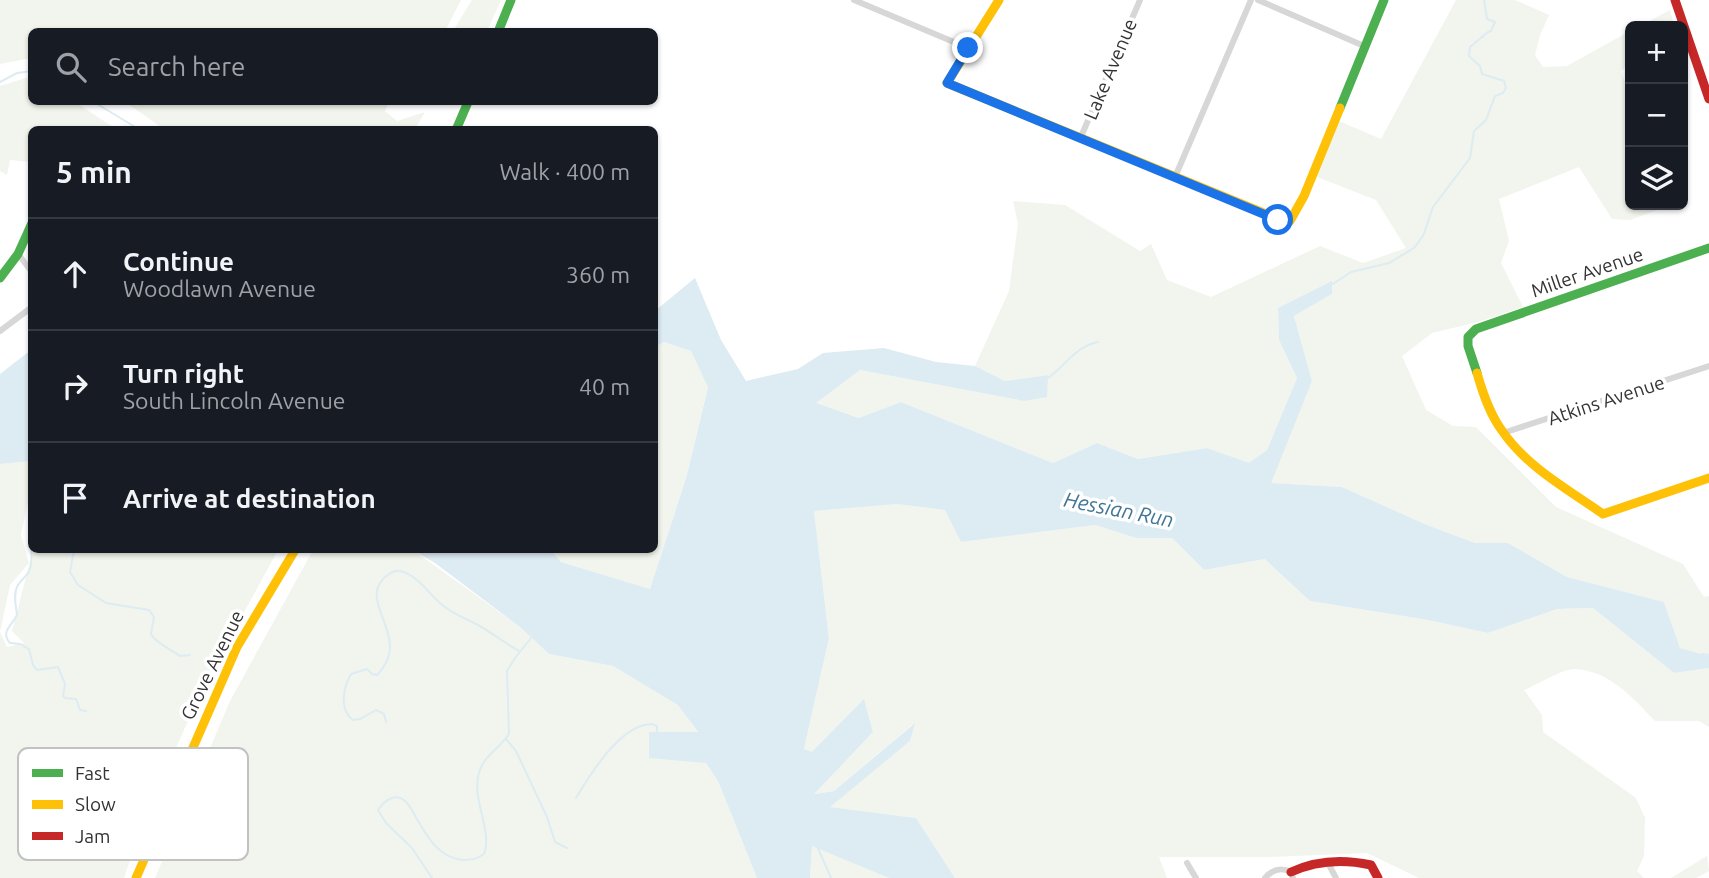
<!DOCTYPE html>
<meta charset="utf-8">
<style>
body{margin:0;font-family:Ubuntu,sans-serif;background:#242831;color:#f1f3f6}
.controls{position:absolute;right:21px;top:21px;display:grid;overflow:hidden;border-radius:10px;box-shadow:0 2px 5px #0004}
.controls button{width:63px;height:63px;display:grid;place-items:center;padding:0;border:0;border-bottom:2px solid #363941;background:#171b24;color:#f1f3f6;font:35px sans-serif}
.stop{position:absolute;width:21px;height:21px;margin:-16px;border:5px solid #1a73e8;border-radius:50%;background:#fff}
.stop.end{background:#1a73e8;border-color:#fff;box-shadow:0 2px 7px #0008}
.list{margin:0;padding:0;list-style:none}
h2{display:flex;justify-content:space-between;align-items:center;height:91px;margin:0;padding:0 28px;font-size:30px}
h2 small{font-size:23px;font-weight:400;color:#9ea1a6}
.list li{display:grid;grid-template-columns:46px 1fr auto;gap:21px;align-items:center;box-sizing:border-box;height:112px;padding:0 28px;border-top:2px solid #363941}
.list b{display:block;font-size:26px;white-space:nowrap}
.list p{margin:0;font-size:23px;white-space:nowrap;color:#9ea1a6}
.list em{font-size:23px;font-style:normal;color:#9ea1a6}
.icon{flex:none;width:38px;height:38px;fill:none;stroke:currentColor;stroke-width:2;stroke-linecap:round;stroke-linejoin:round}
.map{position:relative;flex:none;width:1709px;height:878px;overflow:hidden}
.search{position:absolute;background:#171b24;box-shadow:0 2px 5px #0004;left:28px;top:28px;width:630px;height:77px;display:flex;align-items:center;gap:18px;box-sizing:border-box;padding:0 24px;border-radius:10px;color:#9ea1a6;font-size:26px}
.panel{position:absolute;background:#171b24;box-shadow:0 2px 5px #0004;left:28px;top:126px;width:630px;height:427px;border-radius:10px}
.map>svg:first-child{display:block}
</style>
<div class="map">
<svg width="1709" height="878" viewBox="0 0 1709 878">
<rect width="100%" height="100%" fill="#fff"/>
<g fill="#f1f5ed">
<polygon points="0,0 461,0 445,31 32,32 31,58 0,64"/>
<polygon points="472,0 501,0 487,31 453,31"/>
<polygon points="1456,0 1515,0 1549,15 1540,35 1535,55 1543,67 1567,66 1630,31 1630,64 1621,71 1630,96 1630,205 1671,205 1630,220 1612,219 1579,167 1499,199 1509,241 1501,263 1523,307 1478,322 1432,333 1402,356 1426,410 1453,426 1476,427 1556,507 1683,564 1704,597 1709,596 1709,656 1680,648 1664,602 1567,577 1508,543 1475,543 1427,525 1342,487 1270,483 1312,381 1294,316 1332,294 1278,308 1279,340 1297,378 1267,450 1249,464 1207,448 1138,459 1097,443 1053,463 901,402 860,418 815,403 860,370 1024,401 1048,375 1005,381 975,366 1009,291 1018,224 1013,201 1065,205 1140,251 1151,244 1167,280 1211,297 1320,246 1363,263 1406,248 1376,200 1312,175 1332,118 1381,139"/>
<polygon points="1670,10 1674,26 1640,26"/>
<polygon points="29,77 31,78 32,102 75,102 116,129 32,130 31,162 10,160 7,175 0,171 0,86"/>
<polygon points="125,102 389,102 385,111 397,121 425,112 415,129 164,129"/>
<polygon points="664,342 691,351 708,386 687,475 650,589 561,562 551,550 654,550 655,347"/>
<polygon points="31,461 31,487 21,535 29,563 10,585 0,632 7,647 24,643 12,631 33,550 278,550 202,689 142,825 124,878 0,878 0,464"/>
<path d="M897,504l49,6 15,32 134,-17 41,13h36l32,32 62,-11 44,42 118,19 60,13 69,-24 36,-1 81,65 35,-5v59l-10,-6h-44c-22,-23 -46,-51 -81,-52 -11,0 -38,16 -50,21l18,25 1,17 93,66 9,20 -1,38 -7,15 7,7h-225l-52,-25 -96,4h-112l8,21h-212l-39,-60 -87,-11 81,-66 3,-17 -79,67 -21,3 60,-62 -9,-32 -52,53 -8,-4 25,-111 -15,-127z"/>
<polygon points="313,550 413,550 520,627 549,654 613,666 679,705 698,733 706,763 718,781 757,878 155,878 230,701"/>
<polygon points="812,845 889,878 810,878"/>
<polygon points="1707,856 1709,871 1696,878 1671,878"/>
</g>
<g fill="#ddebf3">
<polygon points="695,278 721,340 746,381 798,369 823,353 884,348 936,362 975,366 1005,381 1048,375 1047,397 1024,401 860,370 816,403 859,418 901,402 1053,463 1097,443 1138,459 1207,448 1249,463 1267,450 1297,378 1279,340 1278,308 1332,281 1332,294 1294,316 1312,381 1271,483 1342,487 1427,525 1475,543 1508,543 1567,577 1664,602 1680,648 1709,656 1709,668 1674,673 1593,608 1557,609 1488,633 1428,620 1310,601 1265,559 1204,570 1172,538 1136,538 1095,525 961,542 945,510 897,504 814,511 829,638 804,749 812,752 864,699 873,732 814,794 834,791 915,723 910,741 830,807 916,818 955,878 889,878 812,846 810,878 757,878 718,781 706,763 649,758 649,732 698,732 678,705 613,666 549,654 520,627 435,563 413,550 551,550 561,562 650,589 687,475 708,387 691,351 664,342 655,347 655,311"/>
<polygon points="31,350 31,461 0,464 0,374"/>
</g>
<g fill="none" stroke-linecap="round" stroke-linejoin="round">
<g stroke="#ddebf3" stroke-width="2">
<polyline points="0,82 17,73 32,71"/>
<polyline points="94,102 140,130"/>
<polyline points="1333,284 1351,272 1389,263 1414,248 1423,236 1433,207 1470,158 1474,131 1486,120 1495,96 1503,93 1506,88 1504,81 1482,74 1480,66 1469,56 1470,47 1488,32 1491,31 1495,22 1487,19 1484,0"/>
<path d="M1048,378c17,-12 28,-32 50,-36"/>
<path d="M32,519c-4,16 1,29 -1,45 -1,12 -10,14 -14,23 -4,9 -1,19 0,28 -5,10 -17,17 -7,28l10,1 9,5 4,16 4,5 21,-3 7,17 -2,12 2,2 11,1 4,11 6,1"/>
<path d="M74,550l-4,22 8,13 28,18 43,7 5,7 -3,17c4,8 20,16 29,22l10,-1"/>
<polyline points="1702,654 1709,655"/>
<path d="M386,722l-2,-8 -8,-4 -16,9 -7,1c-14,-10 -10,-32 -2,-46l16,-5 5,5 5,1c39,-39 -26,-75 12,-101 6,-5 14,-3 21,1 14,8 22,23 35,32 10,8 22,12 33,18 14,8 27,18 41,26"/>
<polyline points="506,739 516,751 547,817 555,842 567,848"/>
<path d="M576,798c15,-25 45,-74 76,-74l5,2v8"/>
<polyline points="817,846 831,878"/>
<path d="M432,878l-20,-30 -26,-25 -8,-13c6,-9 17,-18 27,-9 5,4 8,12 12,18 11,19 23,40 47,41 8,0 13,-1 20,-6 9,-23 -13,-55 -5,-81 4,-17 21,-25 30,-39l-2,-63 8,-13 16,-20"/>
</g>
<g stroke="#d7d7d7" stroke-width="6">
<polyline points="854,0 968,48"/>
<polyline points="1258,0 1364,46"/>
<polyline points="1080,139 1140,0"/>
<polyline points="1175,177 1251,0"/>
<polyline points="18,254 32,272"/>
<polyline points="0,331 32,307"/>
<polyline points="1503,433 1709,366"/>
<polyline points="1187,863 1196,878"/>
<polyline points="1328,863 1336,878"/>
<path d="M1265,878c8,-9 16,-11 26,-6l2,6"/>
</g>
<g stroke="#4caf50" stroke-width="9">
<polyline points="498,32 511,0"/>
<polyline points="1340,108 1384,0"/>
<polyline points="456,130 468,102"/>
<polyline points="0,278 18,254 32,223"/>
<polyline points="1477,373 1468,346 1468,337 1476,329 1709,248"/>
</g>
<g stroke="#ffc107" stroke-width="9">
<polyline points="999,0 947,83 1286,222 1290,221 1304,196 1340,108"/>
<path d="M1477,373c6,21 13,42 26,59 24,35 66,58 100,82l106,-36"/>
<polyline points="136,878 237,647 295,550"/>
</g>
<g stroke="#c62828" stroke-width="9">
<polyline points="1675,0 1709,99"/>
<path d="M1291,872c26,-12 53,-13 80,-7l7,13"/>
</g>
</g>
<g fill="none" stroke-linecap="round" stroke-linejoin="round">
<polyline stroke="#1a73e8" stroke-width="9" points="968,48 947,83 1278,220"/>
</g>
<g text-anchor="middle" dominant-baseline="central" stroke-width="7" stroke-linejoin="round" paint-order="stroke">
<g font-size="19" fill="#333" stroke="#fff">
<text transform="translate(1110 69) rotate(-67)">Lake Avenue</text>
<text transform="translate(1587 272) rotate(-19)">Miller Avenue</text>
<text transform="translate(1606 400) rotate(-18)">Atkins Avenue</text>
<text transform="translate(212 665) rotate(-64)">Grove Avenue</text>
</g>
<g font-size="21" font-style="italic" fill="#3f7597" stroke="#fff">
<text transform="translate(1119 509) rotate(11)">Hessian Run</text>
</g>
</g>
<rect x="18" y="748" width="230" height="112" rx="10" fill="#fff" stroke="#c2c2c2" stroke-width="2"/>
<rect x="32" y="769" width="31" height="8" fill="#4caf50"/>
<rect x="32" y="800" width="31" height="9" fill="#ffc107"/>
<rect x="32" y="832" width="31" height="8" fill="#c62828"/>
<g font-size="19" fill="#333">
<text x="75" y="780">Fast</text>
<text x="75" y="811">Slow</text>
<text x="75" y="843">Jam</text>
</g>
</svg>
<div class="controls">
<button>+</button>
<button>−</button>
<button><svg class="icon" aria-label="layers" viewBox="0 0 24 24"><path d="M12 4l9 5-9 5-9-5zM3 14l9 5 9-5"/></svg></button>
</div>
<div class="stop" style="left:1278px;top:220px"></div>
<div class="stop end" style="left:968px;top:48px"></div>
<div class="search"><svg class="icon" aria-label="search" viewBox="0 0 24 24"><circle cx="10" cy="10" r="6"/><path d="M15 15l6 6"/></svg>Search here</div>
<section class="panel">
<h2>5 min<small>Walk · 400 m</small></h2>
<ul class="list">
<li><svg class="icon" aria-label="ahead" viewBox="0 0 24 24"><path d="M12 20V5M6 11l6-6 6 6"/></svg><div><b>Continue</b><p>Woodlawn Avenue</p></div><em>360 m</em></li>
<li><svg class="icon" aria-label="right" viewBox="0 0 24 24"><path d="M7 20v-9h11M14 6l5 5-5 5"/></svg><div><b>Turn right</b><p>South Lincoln Avenue</p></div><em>40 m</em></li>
<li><svg class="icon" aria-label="arrive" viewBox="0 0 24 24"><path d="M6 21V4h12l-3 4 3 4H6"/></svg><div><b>Arrive at destination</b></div></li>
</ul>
</section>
</div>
